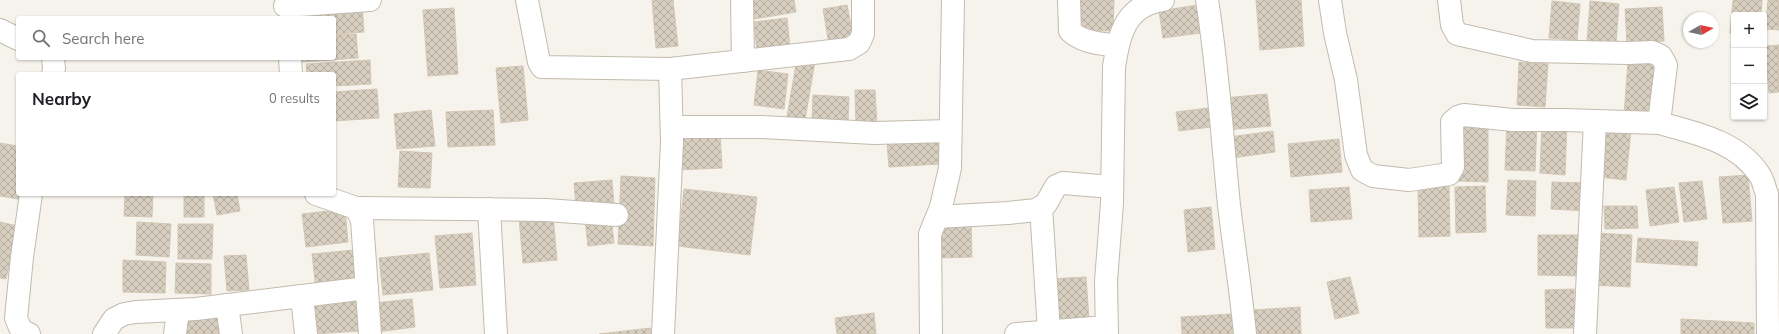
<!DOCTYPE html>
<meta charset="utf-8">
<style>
body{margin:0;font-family:Mulish,sans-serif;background:#f2f2f2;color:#202124}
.controls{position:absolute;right:12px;top:12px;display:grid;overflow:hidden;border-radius:4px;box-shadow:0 1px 3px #0004}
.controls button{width:36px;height:36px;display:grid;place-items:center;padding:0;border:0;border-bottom:1px solid #e0e0e0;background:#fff;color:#202124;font:20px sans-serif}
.compass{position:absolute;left:1683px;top:12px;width:36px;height:36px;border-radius:50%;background:#fff;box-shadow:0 1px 3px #0004;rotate:81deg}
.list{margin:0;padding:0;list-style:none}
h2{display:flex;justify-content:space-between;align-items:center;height:52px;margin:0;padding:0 16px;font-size:17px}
h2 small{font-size:13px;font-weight:400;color:#757577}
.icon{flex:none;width:22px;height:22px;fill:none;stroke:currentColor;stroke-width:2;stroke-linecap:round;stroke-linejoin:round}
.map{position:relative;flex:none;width:1779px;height:334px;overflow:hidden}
.search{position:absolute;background:#fff;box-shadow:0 1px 3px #0004;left:16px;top:16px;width:320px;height:44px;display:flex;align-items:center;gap:10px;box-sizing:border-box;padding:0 14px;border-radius:4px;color:#757577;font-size:15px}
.panel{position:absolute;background:#fff;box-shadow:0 1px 3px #0004;left:16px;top:72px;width:320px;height:124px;border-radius:4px}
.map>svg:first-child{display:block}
</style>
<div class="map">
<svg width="1779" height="334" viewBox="0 0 1779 334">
<defs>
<pattern id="building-cross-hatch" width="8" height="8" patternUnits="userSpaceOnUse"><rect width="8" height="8" fill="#d8cfc1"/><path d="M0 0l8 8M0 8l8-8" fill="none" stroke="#b1aa9e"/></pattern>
</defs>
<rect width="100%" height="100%" fill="#f6f3ec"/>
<g fill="url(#building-cross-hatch)" stroke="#d3c7b4">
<polygon points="652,0 673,0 678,46 656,48"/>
<polygon points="751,0 794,0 796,12 754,19"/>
<polygon points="1075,0 1114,0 1113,31 1074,30"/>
<polygon points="1256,0 1301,0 1304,46 1260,50"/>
<polygon points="1733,0 1762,0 1761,15 1734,15 1734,34 1730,33"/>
<polygon points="1768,0 1779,0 1779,30 1765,29"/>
<polygon points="1552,1 1580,4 1577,40 1549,38"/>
<polygon points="1590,1 1619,4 1616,44 1587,41"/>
<polygon points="1204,4 1208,32 1163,38 1159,11"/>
<polygon points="362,5 364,32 334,34 334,18 294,18 294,9"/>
<polygon points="847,5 854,40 829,45 823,9"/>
<polygon points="1662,7 1664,41 1627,43 1625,9"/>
<polygon points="454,8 458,74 428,76 423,10"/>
<polygon points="787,18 790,48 757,52 754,22"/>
<polygon points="356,34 358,58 302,62 302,58 334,58 334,35"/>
<polygon points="1734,43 1734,84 1731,44"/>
<polygon points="1779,45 1779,92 1769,93 1765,46"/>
<polygon points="797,58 815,61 805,120 787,117"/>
<polygon points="370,60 371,84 334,86 334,74 307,74 306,64"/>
<polygon points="1628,61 1656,63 1651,117 1624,115"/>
<polygon points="1519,62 1548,64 1545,107 1517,105"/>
<polygon points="523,66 528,120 501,123 496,68"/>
<polygon points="758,70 788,74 784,109 754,105"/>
<polygon points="377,89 379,118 334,121 334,92"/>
<polygon points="855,90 875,90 877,125 856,126"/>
<polygon points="1267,94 1271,126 1226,130 1223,98"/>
<polygon points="813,95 849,97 848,122 812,120"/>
<polygon points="1208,108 1211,127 1179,131 1176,112"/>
<polygon points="431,110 435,146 397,149 394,114"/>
<polygon points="493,110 495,145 448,147 446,112"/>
<polygon points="1542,120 1567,122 1565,175 1540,173"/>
<polygon points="1459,121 1488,121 1488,182 1459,181"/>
<polygon points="1507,122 1537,123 1535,171 1505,170"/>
<polygon points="1603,127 1631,130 1626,180 1598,177"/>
<polygon points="1273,131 1275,152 1232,158 1229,137"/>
<polygon points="720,132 722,168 676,170 674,134"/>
<polygon points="1339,139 1342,172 1291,177 1288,144"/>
<polygon points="938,140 940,164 889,167 887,143"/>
<polygon points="0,143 18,146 18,194 25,194 24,200 0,196"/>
<polygon points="400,151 432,153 430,188 398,187"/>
<polygon points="1748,175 1752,221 1723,223 1719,177"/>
<polygon points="621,176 655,178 653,246 618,244"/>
<polygon points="612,180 614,205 576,207 574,183"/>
<polygon points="1508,180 1536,181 1535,216 1506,215"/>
<polygon points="1702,181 1707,219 1684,222 1679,183"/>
<polygon points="1552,182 1588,183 1586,211 1551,209"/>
<polygon points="1449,186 1450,236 1419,237 1418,187"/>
<polygon points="1485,186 1486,232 1456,233 1455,187"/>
<polygon points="1349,187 1352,219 1311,222 1309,190"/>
<polygon points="1674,187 1679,222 1650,226 1646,190"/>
<polygon points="684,189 757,197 750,255 678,246"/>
<polygon points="125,194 153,194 152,217 124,216"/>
<rect x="184" y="194" width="20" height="23"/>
<polygon points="213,194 237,194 240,211 217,215"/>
<polygon points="1604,206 1637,206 1638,228 1605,229"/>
<polygon points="1211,207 1215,249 1188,252 1184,210"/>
<polygon points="345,209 348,242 306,247 302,214"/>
<polygon points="553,215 557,260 523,263 519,218"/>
<polygon points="611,217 614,243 588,246 585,220"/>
<polygon points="971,220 972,257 940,258 938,221"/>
<polygon points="0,222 18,226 6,279 0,278"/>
<polygon points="137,222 171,224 169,257 136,255"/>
<polygon points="178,224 213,224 212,259 178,259"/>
<polygon points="472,233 476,285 440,288 435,236"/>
<polygon points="1596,233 1632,235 1630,287 1594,285"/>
<polygon points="1538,235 1582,235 1581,276 1538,275"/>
<polygon points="1638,238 1698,242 1697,266 1636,262"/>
<polygon points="354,250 358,285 316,289 312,254"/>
<polygon points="429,253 433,290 383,295 379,258"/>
<polygon points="246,255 249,290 227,291 224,256"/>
<polygon points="123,260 166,262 165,293 123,292"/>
<polygon points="176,263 211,264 211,294 175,293"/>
<polygon points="1086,277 1089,319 1052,321 1049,279"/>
<polygon points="1350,277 1359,313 1335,319 1327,282"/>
<polygon points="1574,289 1575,328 1546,328 1545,290"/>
<polygon points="355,299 359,331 314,334 310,304"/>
<polygon points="412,299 415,327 377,332 374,303"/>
<polygon points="1300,307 1301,334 1255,334 1253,310"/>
<polygon points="874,313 876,334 837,334 835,318"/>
<polygon points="1232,314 1233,334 1182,334 1181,317"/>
<rect x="181" y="316" width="42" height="18"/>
<polygon points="1681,319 1754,323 1754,334 1681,334"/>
<polygon points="650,328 651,334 599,334"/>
</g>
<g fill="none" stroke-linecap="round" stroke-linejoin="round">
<defs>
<g id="minor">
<polyline points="527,0 539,62 542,67 670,69 849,49 859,43 863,34 863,0"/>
<polyline points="742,0 743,61"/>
<path d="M1069,0l1,31c13,12 30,12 47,15"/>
<path d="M1207,0c11,68 15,136 22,205 5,43 12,86 16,129"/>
<polyline points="1330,0 1335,33 1346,80 1356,155 1362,170 1373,176 1409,180 1449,174 1453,167 1452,122 1458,117 1464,115 1513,120 1564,120 1659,123 1666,65 1661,56 1652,52 1628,53 1532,51 1457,34 1452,25 1449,0"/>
<polyline points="285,6 370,0"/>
<polyline points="0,30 18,39"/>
<polyline points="53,58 54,68 53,74"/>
<polyline points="290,58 291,74"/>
<path d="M1659,123c36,10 78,18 100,51 4,5 5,13 8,20l1,140"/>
<polyline points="672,127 761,127 874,133 950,131"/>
<polyline points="316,194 356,208 362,220 370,334"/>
<polyline points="1041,207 1049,331"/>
<polyline points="356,208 546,210 617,215"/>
<polyline points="489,209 496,334"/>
<polyline points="937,217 1008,213 1036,210 1046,204 1056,186 1063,183 1112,187"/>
<polyline points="302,296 306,334"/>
<polyline points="227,305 231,334"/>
<polyline points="29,334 21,330 16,318 22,257 31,194"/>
<polyline points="104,334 114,319 124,314 136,312 196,309 367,288"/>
<polyline points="175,334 178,310"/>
<polyline points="663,334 672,142 670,69"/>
<polyline points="931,334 930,234 941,207 950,168 953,0"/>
<polyline points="1016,334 1106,327"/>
<path d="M1107,334l-1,-53 6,-78 2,-136c5,-33 11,-61 49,-67"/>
<polyline points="1585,334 1595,121"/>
</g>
</defs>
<use href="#minor" stroke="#c2bbae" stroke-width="24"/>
<use href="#minor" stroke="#fff" stroke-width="22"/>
</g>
</svg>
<div class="controls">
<button>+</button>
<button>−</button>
<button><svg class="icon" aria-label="layers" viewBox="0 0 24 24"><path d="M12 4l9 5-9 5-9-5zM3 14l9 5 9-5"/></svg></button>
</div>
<svg class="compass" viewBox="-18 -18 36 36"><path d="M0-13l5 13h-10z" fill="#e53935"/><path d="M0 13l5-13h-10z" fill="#757577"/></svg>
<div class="search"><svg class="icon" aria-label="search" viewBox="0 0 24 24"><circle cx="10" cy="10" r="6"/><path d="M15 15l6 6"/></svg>Search here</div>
<section class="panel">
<h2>Nearby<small>0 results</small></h2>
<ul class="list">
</ul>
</section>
</div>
